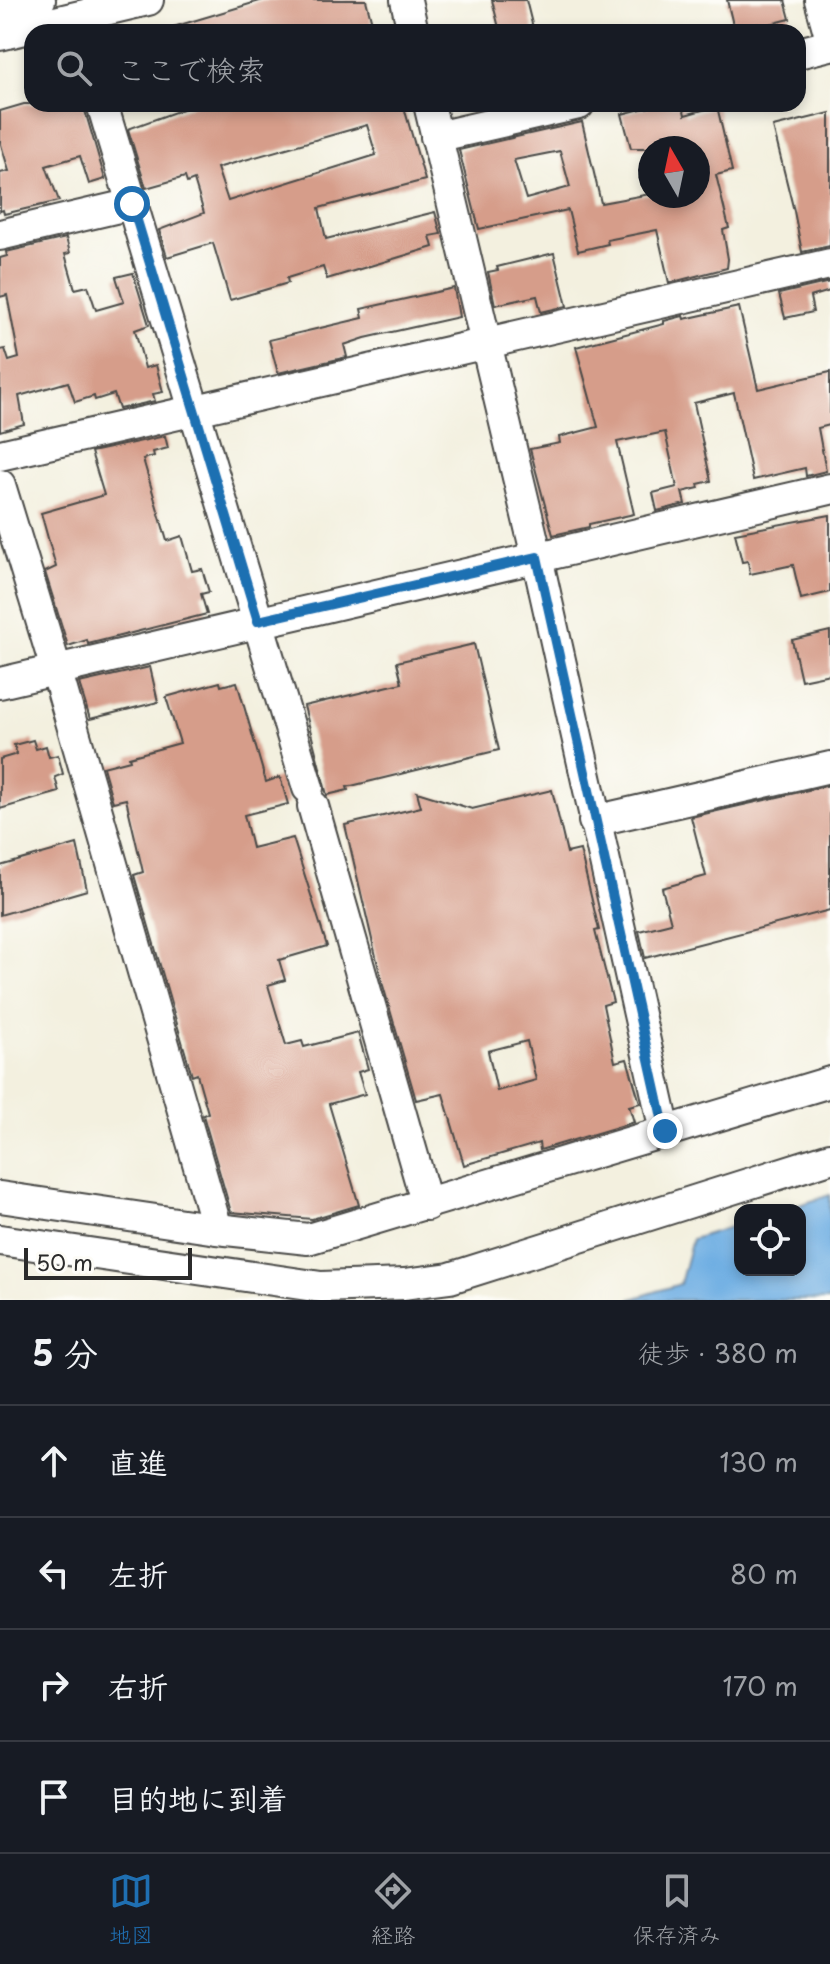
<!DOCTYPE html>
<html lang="ja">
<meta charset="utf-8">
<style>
body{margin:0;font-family:"Playpen Sans","Klee One",sans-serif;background:#242831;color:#f1f3f6}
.controls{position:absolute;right:24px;bottom:24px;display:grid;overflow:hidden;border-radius:16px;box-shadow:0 4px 12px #0003}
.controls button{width:72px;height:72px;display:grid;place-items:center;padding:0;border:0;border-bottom:2px solid #363941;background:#171b24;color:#f1f3f6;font:40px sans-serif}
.compass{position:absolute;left:638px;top:136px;width:72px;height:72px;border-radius:50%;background:#171b24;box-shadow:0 4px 12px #0003;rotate:351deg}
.scale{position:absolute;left:24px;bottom:20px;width:168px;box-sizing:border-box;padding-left:8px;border:4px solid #2b2b2b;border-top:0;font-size:22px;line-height:28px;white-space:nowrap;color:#2b2b2b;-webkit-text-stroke:6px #fdfcf7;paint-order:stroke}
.stop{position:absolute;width:24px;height:24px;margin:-18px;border:6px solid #1f6fb2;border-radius:50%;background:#fff}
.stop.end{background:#1f6fb2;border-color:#fff;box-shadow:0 2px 8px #0008}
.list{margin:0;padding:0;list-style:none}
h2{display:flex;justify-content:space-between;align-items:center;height:104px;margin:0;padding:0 32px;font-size:34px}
h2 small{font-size:26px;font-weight:400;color:#9ea1a6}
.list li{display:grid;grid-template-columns:52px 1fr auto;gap:24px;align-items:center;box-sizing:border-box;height:112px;padding:0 32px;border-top:2px solid #363941}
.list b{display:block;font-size:30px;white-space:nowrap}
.list em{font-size:26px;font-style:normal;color:#9ea1a6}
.icon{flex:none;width:44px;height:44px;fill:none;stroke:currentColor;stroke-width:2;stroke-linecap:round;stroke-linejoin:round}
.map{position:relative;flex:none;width:830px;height:1300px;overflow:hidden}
.search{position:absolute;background:#171b24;box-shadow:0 4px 12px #0003;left:24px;right:24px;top:24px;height:88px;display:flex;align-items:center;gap:20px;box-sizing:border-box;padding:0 28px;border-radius:24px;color:#9ea1a6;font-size:30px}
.sheet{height:552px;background:#171b24}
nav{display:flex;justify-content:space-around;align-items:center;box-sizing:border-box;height:112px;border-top:2px solid #363941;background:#171b24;font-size:22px;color:#9ea1a6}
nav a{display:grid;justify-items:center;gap:4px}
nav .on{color:#1f6fb2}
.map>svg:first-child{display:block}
</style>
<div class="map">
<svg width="830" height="1300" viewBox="0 0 830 1300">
<rect width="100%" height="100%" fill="#fdfcf7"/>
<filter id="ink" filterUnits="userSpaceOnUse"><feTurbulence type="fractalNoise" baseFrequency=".0125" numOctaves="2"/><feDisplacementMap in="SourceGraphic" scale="16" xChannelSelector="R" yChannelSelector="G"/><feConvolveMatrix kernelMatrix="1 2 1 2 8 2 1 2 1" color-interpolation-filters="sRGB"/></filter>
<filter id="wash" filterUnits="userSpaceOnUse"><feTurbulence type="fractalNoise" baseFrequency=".006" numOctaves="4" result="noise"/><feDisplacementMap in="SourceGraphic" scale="32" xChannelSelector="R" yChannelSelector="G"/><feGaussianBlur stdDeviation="1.8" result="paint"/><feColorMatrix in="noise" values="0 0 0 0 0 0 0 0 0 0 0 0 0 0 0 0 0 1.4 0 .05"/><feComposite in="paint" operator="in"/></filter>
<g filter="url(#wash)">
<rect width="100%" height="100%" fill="#f3f0df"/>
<polygon fill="#70afe3" stroke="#4e6d87" stroke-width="2" points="830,1195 830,1300 629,1300 680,1284 692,1239 740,1224 740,1270 800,1270 800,1210 784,1210"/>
<g id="blocks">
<g fill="#d69d8a" fill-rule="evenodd">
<polygon points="263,0 366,0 372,23 342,32 173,32 173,27"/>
<polygon points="492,0 526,0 534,32 500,32"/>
<polygon points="727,0 785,0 790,19 758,27 757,24 734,29"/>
<polygon points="24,104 83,104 105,179 89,184 80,156 46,166 59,201 4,214 3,210 0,211 0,173 9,171 0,141 0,111"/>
<path d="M197,104h206l22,76 -106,28 7,31 109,-27 6,22 -11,2 3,11 -106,32 -4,-12 -36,11 1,5 -58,17 -17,-57 -46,14 -8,-27 45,-17 -10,-33 -7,3 -2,-6 -39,11 -18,-59zM367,125l9,30 -148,46 -11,-33z"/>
<path d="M648,104l35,2 2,9 32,-9 15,65 -16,4 13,53 -6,2 5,29 -1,9 -58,15 -12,-53 -50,10 1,4 -30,7 -10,-41 -89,19 -20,-79 123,-28 19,81 49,-9 48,2v-48h-67l-9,-34 27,-7zM560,151l10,36 -44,12 -12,-39z"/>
<polygon points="830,113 830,246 802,252 794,211 773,127"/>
<polygon points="66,238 70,253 65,254 75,289 88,286 96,310 124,302 116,277 133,273 149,325 135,330 145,368 156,365 163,392 153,394 155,401 119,409 114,394 95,400 94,396 75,402 68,382 19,396 24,424 0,431 0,350 5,349 9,361 19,358 7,295 0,297 0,258 7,256 6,252"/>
<polygon points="554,253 567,306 541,312 537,296 495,305 488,272 498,270 497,267"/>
<polygon points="830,282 830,291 810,297 813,312 785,318 779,294"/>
<polygon points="454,288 459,317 365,338 344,345 347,357 278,373 269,340 363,318 361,309"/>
<polygon points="739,307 758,389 830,372 830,425 818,428 826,471 806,476 805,468 753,480 734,393 694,403 711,481 698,484 699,488 682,492 685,504 657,511 653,493 677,487 665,432 617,442 634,514 589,524 589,527 553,535 530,449 560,443 559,437 598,427 576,347 664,324 664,321 683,316 684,319"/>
<polygon points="165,436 168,448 153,452 154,456 143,459 167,541 182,536 192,571 202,569 209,592 201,594 207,614 88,644 87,640 68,646 45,572 56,567 41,513 104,495 91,452"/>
<polygon points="830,515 830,592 801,599 793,565 750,574 748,561 742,562 735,533"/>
<polygon points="830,631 830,674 801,680 792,640"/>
<polygon points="474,644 499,750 347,787 348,790 327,795 304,706 402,683 397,662"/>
<polygon points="150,667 158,702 90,719 79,683"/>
<polygon points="220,682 221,686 237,682 266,782 280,777 288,804 244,815 252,848 293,838 327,946 279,960 285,980 268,985 286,1045 302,1041 304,1047 358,1033 368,1069 358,1072 365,1094 329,1104 359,1205 312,1219 231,1212 203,1115 208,1113 197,1074 192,1076 134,875 143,872 126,799 113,802 103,767 130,760 129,757 180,743 166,697"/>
<polygon points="33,740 36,749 46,746 49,757 58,755 63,774 55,777 59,792 0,809 0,759 17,754 14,745"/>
<polygon points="830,785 830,910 645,958 639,931 671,923 662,888 706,876 691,817"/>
<path d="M552,790l15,63 13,-3 19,80 -4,1 18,71 -10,3 12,57 12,-3 13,44 -11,3 5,16 -94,28 -1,-7 -75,22 -21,-71 -27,6 -34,-118 -37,-157 76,-18 -4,-15 55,17zM527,1041l9,39 -39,11 -9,-40z"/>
<polygon points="77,844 87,890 0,915 0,866"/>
</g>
</g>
</g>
<g filter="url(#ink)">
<use href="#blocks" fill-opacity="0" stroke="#494946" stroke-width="2"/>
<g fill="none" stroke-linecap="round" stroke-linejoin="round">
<defs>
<g id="minor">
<polyline points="406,0 413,32"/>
<polyline points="820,0 830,36"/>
<polyline points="0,9 40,0"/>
<polyline points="0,35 148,0"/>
<polyline points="798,53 830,45"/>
<polyline points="102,104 308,788"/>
<polyline points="429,104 537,557 665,1131"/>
<polyline points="436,137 579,104"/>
<polyline points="0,235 132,204"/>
<polyline points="0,455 830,264"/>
<polyline points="0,485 56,669 217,1229"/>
<polyline points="0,683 830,489"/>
<polyline points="313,806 427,1205"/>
<polyline points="594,821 830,767"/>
<polyline points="0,1197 217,1229 308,1239 830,1082"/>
<polyline points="0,1240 321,1287 404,1284 450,1278 830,1158"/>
</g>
</defs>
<use href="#minor" stroke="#494946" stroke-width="34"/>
<use href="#minor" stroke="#fff" stroke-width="30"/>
</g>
</g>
<g fill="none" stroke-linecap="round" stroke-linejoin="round" filter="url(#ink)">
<polyline stroke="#1f6fb2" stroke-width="10" points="132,204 258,621 537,557 665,1131"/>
</g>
</svg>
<div class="controls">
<button><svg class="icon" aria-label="locate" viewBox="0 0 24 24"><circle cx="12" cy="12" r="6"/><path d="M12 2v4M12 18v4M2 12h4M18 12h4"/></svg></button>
</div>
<svg class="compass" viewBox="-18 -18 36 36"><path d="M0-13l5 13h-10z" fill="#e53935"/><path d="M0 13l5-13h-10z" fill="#9ea1a6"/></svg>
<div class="scale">50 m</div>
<div class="stop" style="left:132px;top:204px"></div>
<div class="stop end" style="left:665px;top:1131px"></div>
<div class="search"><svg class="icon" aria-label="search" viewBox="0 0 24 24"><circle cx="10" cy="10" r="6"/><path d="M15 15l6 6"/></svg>ここで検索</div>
</div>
<section class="sheet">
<h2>5 分<small>徒歩 · 380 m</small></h2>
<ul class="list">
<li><svg class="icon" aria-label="ahead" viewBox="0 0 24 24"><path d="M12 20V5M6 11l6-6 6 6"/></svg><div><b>直進</b></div><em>130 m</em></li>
<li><svg class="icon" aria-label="left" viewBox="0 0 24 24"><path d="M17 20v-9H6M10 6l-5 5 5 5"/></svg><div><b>左折</b></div><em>80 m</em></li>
<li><svg class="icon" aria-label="right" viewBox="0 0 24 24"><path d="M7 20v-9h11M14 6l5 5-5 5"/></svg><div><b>右折</b></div><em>170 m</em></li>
<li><svg class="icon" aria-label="arrive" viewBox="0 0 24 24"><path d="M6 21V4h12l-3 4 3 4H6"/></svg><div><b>目的地に到着</b></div></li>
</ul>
</section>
<nav>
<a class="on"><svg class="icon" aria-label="map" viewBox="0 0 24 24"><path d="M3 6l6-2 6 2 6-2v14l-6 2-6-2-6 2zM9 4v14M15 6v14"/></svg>地図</a>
<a><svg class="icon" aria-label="directions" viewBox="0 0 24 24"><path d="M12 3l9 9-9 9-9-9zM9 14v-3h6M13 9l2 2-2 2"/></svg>経路</a>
<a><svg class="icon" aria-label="saved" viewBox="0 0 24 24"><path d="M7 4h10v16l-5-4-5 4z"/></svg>保存済み</a>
</nav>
